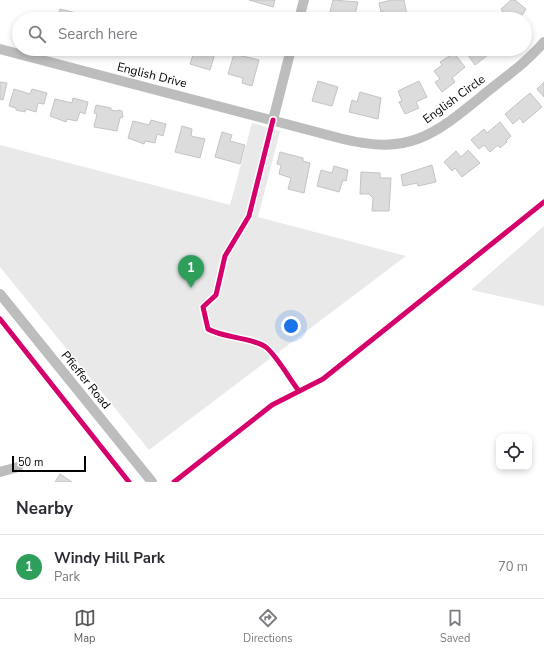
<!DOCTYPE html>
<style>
body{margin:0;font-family:"Nunito Sans",sans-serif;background:#f7f7f7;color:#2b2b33}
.controls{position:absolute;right:12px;bottom:12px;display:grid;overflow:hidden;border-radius:8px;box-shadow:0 2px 6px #0003}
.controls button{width:36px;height:36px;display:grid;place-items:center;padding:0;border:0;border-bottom:1px solid #e1e1e2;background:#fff;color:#2b2b33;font:20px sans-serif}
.scale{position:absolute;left:12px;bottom:10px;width:74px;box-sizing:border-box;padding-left:4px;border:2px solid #000;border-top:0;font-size:11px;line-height:14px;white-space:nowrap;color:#000;-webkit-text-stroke:3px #fff;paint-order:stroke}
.you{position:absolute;left:291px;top:326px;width:14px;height:14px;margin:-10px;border:3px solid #fff;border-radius:50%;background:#1a73e8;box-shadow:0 0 0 6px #1a73e833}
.badge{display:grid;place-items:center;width:26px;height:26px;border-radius:50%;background:#595959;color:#fff;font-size:13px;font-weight:700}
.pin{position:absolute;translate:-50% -33px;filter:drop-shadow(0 1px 2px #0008)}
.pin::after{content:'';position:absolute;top:21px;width:14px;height:12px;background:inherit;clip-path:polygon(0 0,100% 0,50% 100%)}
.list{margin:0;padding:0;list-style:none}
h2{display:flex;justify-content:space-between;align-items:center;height:52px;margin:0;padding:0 16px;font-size:17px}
h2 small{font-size:13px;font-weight:400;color:#7c7c81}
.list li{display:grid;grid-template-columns:26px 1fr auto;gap:12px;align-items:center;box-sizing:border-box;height:64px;padding:0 16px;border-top:1px solid #e1e1e2}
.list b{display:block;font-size:15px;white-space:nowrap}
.list p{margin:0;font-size:13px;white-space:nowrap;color:#7c7c81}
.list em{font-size:13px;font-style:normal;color:#7c7c81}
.icon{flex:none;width:22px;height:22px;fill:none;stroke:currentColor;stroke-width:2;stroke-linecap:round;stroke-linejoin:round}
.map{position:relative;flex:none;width:544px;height:482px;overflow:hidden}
.search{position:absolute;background:#fff;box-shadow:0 2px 6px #0003;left:12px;right:12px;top:12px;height:44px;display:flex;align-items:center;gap:10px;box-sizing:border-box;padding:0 14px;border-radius:22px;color:#7c7c81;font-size:15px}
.sheet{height:116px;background:#fff}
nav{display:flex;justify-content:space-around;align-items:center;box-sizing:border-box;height:56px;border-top:1px solid #e1e1e2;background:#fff;font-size:11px;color:#7c7c81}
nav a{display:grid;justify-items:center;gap:2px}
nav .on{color:#595959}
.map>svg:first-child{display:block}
</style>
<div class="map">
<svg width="544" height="482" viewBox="0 0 544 482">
<rect width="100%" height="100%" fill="#fff"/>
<g fill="#e9e9e9">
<polygon points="252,123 280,131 258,217 406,256 149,450 0,267 0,145 230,205"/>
<polygon points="544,226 544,306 471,290"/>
</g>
<g fill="#dcdcdc" stroke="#c4c4c4">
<polygon points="249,0 275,0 273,7"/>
<polygon points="333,0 358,2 354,19 328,19"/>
<polygon points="392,0 404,0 407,15 385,19 383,11 381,12 379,3"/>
<polygon points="511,0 515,0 526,9 523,14 519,19 496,19 503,12 501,9"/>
<polygon points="60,9 85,15 84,19 57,19"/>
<polygon points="111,49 127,49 126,53"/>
<polygon points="195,49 216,50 210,70 190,64"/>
<polygon points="467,49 483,49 488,55 475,65 467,54 469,52"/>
<polygon points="454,53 465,67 452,78 455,82 442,92 435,82 440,79 434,71 442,65 440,62"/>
<polygon points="234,54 259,60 252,86 242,83 243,78 228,74"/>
<polygon points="318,81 338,87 332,106 312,101"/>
<polygon points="419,81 427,97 416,102 419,108 405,114 399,102 402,101 398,91"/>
<polygon points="0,82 7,83 3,100 0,99"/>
<polygon points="544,82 544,97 537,89"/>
<polygon points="14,89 30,94 32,89 47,93 44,104 38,103 36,112 26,109 25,112 16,110 16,108 9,106"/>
<polygon points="360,92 381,98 378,119 349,112 352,100 357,102"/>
<polygon points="530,93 542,107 523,123 520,118 513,124 505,114"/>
<polygon points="73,98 88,102 85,114 80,112 77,121 67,119 66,122 50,116 55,99 72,103"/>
<polygon points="96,105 111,108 111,110 116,111 118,110 122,111 123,117 120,118 117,131 94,127 97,114 94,113"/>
<polygon points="151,120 166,124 163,136 157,134 155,143 145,141 144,144 128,138 133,121 149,125"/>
<polygon points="500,122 511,136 506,141 507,142 500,148 498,145 490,152 484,145 479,149 471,140 484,129 487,133"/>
<polygon points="182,126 192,129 191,136 205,139 200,158 175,152"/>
<polygon points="222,132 232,135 230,141 245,145 240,164 215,157"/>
<polygon points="468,150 480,163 462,177 455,168 452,171 444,162 456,151 461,157"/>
<polygon points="280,152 303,158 303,161 310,163 304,193 288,189 291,178 279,174 281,165 277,164"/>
<polygon points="432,165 436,182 418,186 417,183 403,186 401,175"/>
<polygon points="334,166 348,170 346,181 343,180 339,192 317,186 321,170 332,173"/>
<polygon points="361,172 380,173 380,178 391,178 389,211 372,211 373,198 369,194 360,194"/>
<polygon points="60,474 72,482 55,482"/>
</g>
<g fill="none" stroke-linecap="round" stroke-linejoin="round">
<g stroke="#bdbdbd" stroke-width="10">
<polyline points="299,19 304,0"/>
<path d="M0,49l343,90c70,17 93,-6 145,-48 20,-16 40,-30 56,-49"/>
<polyline points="273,120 291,49"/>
<polyline points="0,294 152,482"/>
<polyline points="0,472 18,467"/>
</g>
<defs>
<g id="cycleway">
<path d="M273,120l-24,96 -24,40 -9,39 -13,12 5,22c15,9 48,9 59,19 11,10 22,30 32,43"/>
<polyline points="0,319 129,482"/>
<polyline points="174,482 272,405 323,379 544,202"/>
</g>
</defs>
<use href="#cycleway" stroke="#fff" stroke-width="8"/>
<use href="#cycleway" stroke="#d6006c" stroke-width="5"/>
</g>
<g text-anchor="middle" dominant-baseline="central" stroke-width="3" stroke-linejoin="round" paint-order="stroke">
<g font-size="12" fill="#000" stroke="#fff">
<text transform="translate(152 75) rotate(14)">English Drive</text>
<text transform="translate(454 99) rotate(-36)">English Circle</text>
<text transform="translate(86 380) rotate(51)">Pfieffer Road</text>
</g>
</g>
</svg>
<div class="controls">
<button><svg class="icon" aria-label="locate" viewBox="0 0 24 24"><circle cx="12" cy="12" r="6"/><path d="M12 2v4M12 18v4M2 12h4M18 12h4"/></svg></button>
</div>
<div class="scale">50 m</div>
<div class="you"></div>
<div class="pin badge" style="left:191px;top:288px;background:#2e9e5b">1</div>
<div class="search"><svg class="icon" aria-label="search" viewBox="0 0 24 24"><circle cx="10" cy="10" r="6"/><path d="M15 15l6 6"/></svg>Search here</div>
</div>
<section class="sheet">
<h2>Nearby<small></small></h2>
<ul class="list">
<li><span class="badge" style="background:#2e9e5b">1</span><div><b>Windy Hill Park</b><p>Park</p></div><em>70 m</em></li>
</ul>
</section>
<nav>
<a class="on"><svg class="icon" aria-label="map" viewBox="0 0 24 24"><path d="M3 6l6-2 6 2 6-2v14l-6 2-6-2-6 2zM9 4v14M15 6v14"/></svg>Map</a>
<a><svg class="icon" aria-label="directions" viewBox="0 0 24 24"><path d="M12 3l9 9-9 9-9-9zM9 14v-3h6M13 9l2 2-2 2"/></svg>Directions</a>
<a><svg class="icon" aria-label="saved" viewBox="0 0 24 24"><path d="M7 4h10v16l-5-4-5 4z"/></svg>Saved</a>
</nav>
